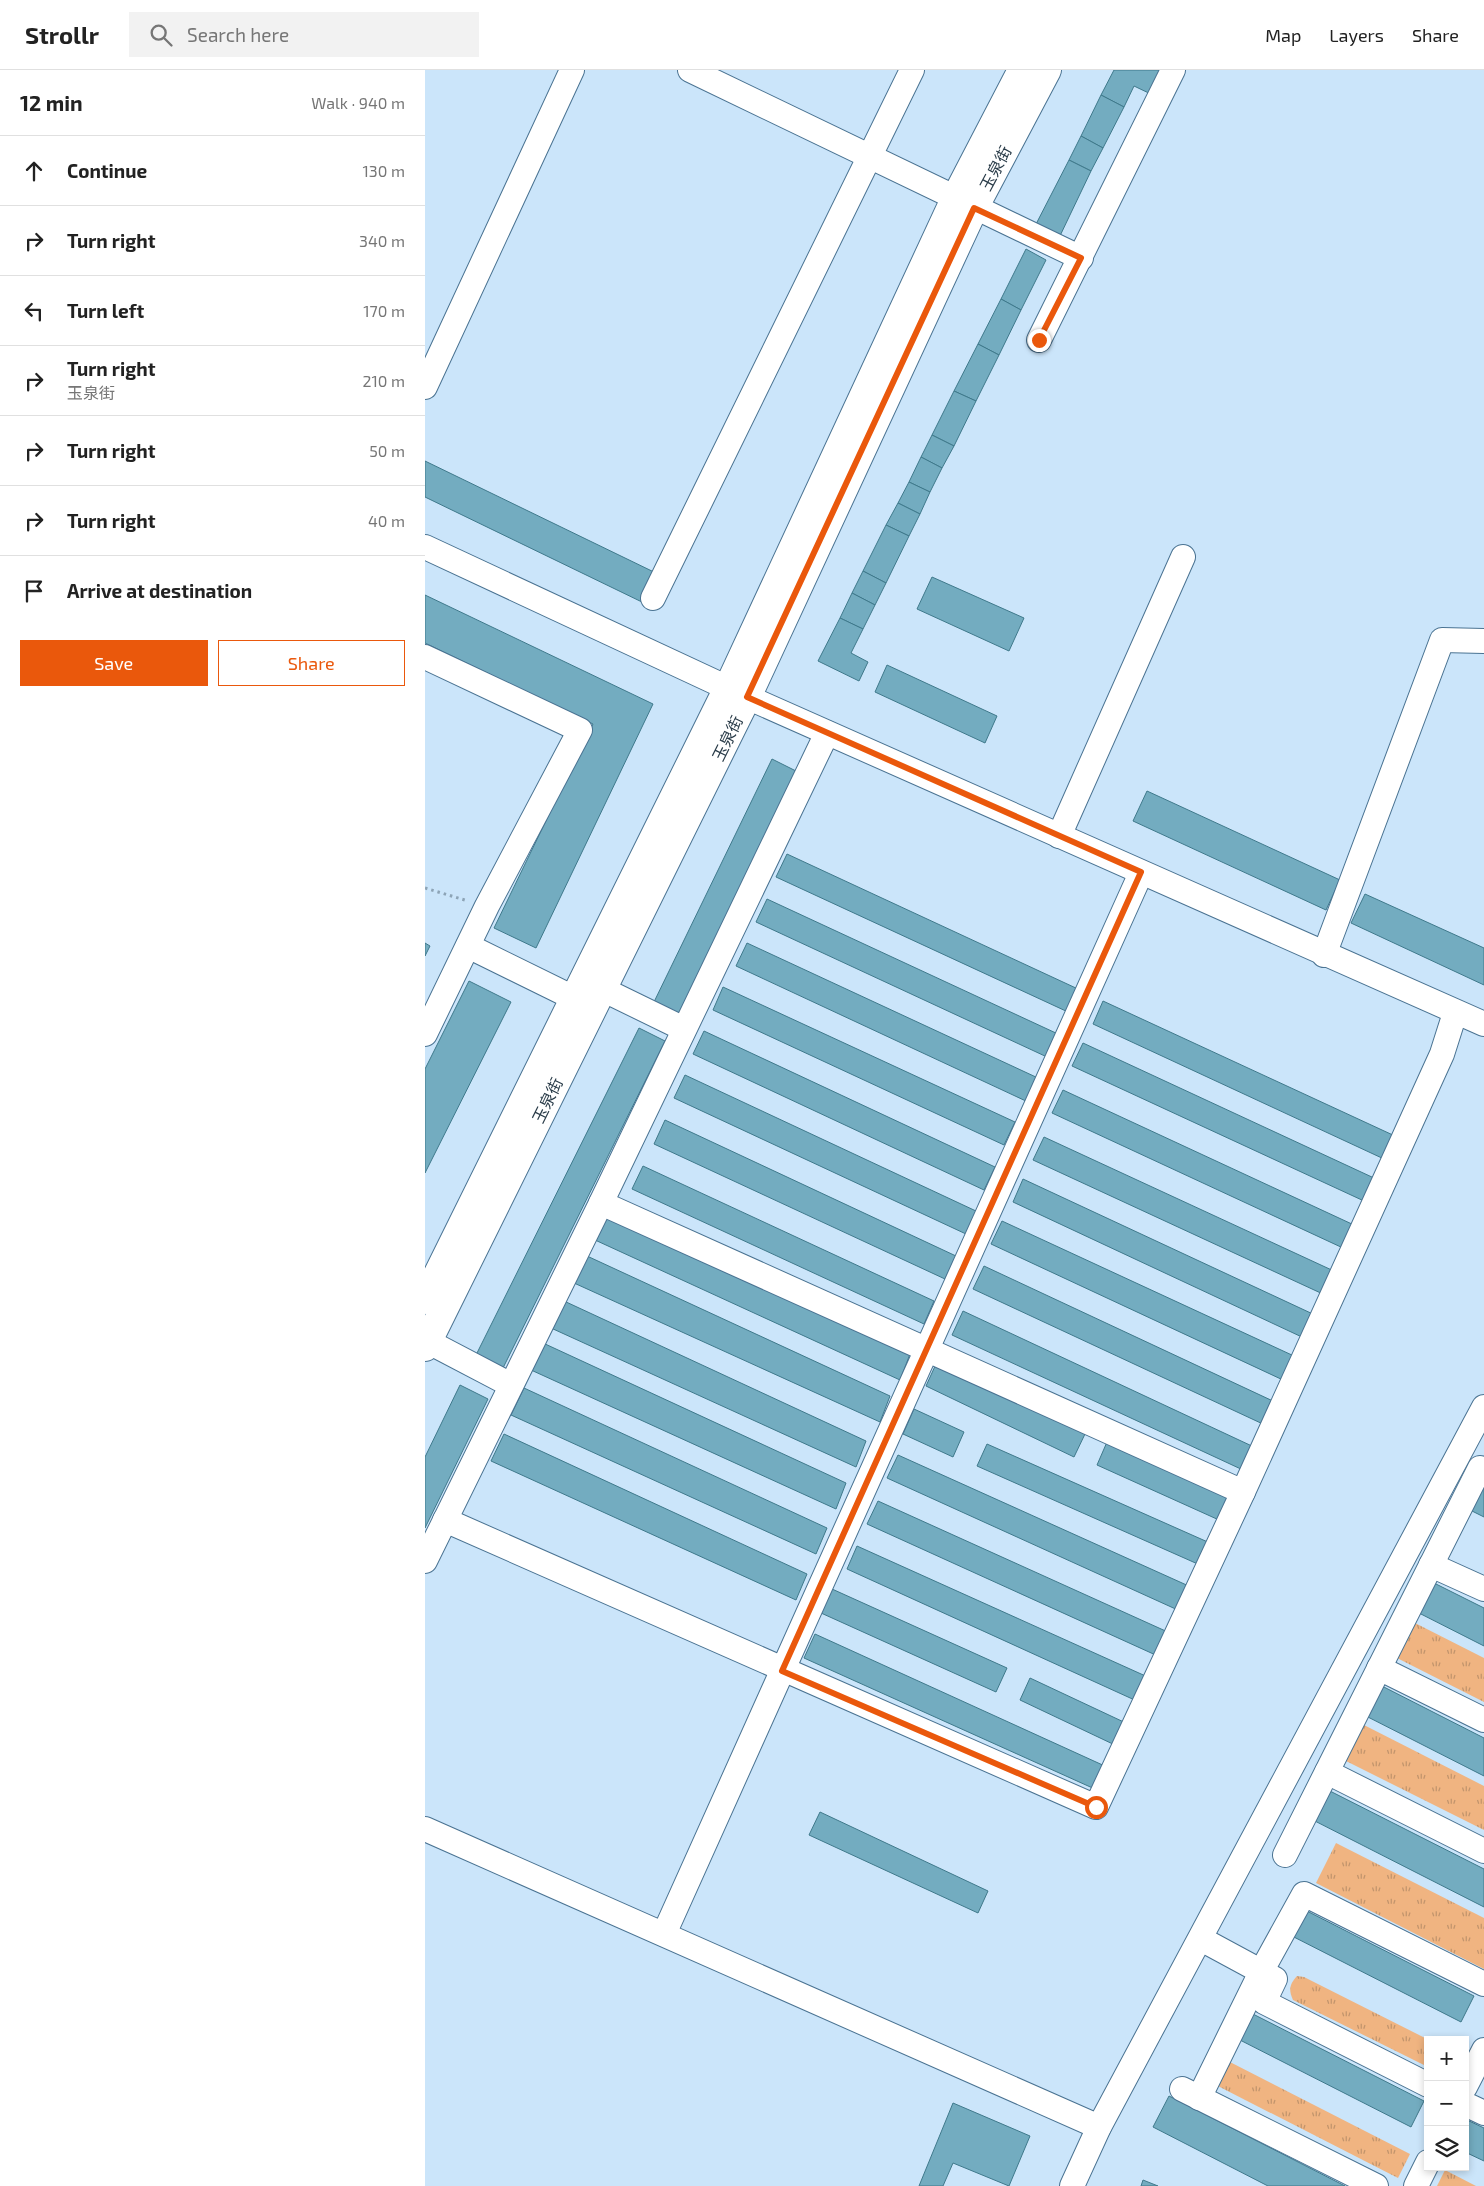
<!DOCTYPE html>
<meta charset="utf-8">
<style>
body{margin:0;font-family:"Exo 2","Noto Sans SC",sans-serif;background:#f2f2f2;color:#222}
.controls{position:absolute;right:15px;bottom:15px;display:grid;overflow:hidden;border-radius:0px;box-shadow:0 2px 8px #0003}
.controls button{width:45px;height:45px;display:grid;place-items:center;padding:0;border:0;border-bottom:1px solid #e0e0e0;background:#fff;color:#222;font:25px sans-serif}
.stop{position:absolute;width:15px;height:15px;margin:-11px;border:4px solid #ea580c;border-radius:50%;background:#fff}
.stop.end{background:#ea580c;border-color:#fff;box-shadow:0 1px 5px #0008}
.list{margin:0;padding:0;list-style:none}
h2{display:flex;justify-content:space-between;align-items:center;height:65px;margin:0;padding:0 20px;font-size:21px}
h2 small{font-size:16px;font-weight:400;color:#767676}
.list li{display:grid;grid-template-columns:32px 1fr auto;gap:15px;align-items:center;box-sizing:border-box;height:70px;padding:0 20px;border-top:1px solid #e0e0e0}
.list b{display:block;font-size:19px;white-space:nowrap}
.list p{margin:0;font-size:16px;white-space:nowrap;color:#767676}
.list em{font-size:16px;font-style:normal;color:#767676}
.actions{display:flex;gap:10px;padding:15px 20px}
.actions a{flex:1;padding:11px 0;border:1px solid #ea580c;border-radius:0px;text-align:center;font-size:18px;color:#ea580c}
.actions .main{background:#ea580c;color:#fff}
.icon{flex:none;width:28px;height:28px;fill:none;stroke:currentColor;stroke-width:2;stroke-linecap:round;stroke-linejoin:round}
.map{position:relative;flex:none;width:1059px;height:2116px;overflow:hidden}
header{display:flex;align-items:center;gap:30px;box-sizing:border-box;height:70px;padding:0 25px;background:#fff;border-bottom:1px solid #e0e0e0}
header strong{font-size:24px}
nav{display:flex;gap:28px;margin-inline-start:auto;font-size:18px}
.search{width:350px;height:45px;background:#f2f2f2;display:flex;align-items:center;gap:12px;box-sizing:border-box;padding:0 18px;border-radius:0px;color:#767676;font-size:19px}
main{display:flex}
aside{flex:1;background:#fff}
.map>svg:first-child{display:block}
</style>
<header>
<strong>Strollr</strong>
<div class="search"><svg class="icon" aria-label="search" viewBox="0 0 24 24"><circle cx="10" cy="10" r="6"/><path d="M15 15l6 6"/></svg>Search here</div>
<nav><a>Map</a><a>Layers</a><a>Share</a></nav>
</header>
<main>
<aside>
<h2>12 min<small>Walk · 940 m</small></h2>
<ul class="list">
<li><svg class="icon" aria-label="ahead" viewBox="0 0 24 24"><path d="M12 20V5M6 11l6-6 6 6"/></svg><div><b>Continue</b></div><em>130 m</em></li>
<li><svg class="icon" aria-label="right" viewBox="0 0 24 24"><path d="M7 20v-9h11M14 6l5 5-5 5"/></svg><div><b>Turn right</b></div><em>340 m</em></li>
<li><svg class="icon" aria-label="left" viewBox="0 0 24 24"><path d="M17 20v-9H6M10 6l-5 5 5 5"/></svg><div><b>Turn left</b></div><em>170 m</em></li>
<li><svg class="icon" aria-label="right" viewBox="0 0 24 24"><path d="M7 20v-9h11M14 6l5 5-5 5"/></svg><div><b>Turn right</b><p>玉泉街</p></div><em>210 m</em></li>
<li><svg class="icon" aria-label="right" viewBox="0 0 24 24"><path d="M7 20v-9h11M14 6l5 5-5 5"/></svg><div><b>Turn right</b></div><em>50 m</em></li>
<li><svg class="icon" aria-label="right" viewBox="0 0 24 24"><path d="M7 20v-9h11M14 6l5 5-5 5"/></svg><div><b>Turn right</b></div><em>40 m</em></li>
<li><svg class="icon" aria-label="arrive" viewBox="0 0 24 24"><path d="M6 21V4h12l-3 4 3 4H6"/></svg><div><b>Arrive at destination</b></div></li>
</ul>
<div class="actions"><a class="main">Save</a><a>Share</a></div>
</aside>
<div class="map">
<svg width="1059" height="2116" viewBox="0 0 1059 2116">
<defs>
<pattern id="grass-tufts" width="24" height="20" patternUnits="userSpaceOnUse" patternTransform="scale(1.25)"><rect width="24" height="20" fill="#f0b481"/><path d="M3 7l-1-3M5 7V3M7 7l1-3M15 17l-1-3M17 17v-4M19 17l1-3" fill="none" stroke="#c2946c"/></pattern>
</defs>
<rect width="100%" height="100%" fill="#cbe5fa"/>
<g fill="url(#grass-tufts)">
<polygon points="990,1553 1059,1588 1059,1632 972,1588"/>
<polygon points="937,1654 1059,1716 1059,1760 919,1690"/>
<polygon points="911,1773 1059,1848 1059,1899 891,1813"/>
<path d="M872,1906l7,1 125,63 -1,27 -135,-67c-5,-11 -3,-16 4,-24z"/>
<polygon points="801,1990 985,2084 973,2108 789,2014"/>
<polygon points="1020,2100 1051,2116 1012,2116"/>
</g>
<g fill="#73acc0" stroke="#3f798b">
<polygon points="689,0 743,0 730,26 709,16 699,37 676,25"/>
<polygon points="676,25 699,37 678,78 656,66"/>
<polygon points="656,66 678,78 666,101 644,90"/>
<polygon points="644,90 666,101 633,170 609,158"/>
<polygon points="601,179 621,190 596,240 576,229"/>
<polygon points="576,229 596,240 574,285 553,274"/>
<polygon points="553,274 574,285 551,331 529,321"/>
<polygon points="529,321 551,331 529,376 507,365"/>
<polygon points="507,365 529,376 517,398 496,387"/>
<polygon points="496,387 517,398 505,422 484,412"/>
<polygon points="0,391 233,504 219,533 0,427"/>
<polygon points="484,412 505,422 495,444 473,433"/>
<polygon points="473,433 495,444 484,466 461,455"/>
<polygon points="461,455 484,466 461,513 438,501"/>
<polygon points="438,501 461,513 450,535 427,523"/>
<polygon points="507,507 599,548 584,581 492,539"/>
<polygon points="427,523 450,535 438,559 415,548"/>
<polygon points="0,525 228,634 111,878 69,858 168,654 0,573"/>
<polygon points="415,548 438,559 426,583 443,592 434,611 393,591"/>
<polygon points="462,595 572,646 560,673 450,622"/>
<polygon points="347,689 375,703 256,948 228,934"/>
<polygon points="722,721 915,810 901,840 708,751"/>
<polygon points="362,784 653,919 643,942 351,807"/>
<polygon points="940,824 1059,878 1059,915 926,853"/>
<polygon points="342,829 633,964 622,987 331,852"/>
<polygon points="0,873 5,876 0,886"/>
<polygon points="322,873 613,1008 603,1032 311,896"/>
<polygon points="44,911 86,932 0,1103 0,999"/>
<polygon points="298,917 590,1052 579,1075 288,940"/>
<polygon points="678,931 970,1066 959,1089 668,954"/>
<polygon points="214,958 240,971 78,1298 51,1285"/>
<polygon points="279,961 570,1097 559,1120 268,984"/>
<polygon points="658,973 949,1108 939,1131 647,996"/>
<polygon points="260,1005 551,1141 541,1164 249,1028"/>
<polygon points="638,1020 929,1155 918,1178 627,1043"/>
<polygon points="240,1050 531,1186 520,1209 229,1074"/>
<polygon points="619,1067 911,1202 900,1225 608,1090"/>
<polygon points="218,1096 509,1231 499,1254 207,1119"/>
<polygon points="598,1109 890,1245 879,1268 588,1132"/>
<polygon points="182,1144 485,1284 475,1310 170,1170"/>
<polygon points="577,1151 869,1286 858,1310 566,1174"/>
<polygon points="162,1186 465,1326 455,1352 149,1213"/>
<polygon points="559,1196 850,1332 840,1355 548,1219"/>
<polygon points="139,1231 441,1371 431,1397 126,1258"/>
<polygon points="538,1241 829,1377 818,1400 527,1265"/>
<polygon points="118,1273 421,1413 411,1439 106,1300"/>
<polygon points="511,1294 660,1364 649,1387 501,1316"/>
<polygon points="35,1315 63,1329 0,1458 0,1387"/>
<polygon points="99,1318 402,1458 391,1484 86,1345"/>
<polygon points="489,1339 539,1362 528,1387 478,1364"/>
<polygon points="79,1364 382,1504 371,1530 66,1391"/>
<polygon points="682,1372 804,1428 794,1450 672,1395"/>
<polygon points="562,1374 785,1473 775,1495 552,1396"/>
<polygon points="473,1385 766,1517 755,1541 462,1408"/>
<polygon points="1059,1409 1059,1447 1041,1438"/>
<polygon points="453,1431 745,1563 735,1587 442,1454"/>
<polygon points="432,1476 725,1608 714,1632 422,1499"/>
<polygon points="1005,1511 1059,1538 1059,1576 990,1541"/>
<polygon points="407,1519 582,1598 571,1622 396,1543"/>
<polygon points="390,1564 682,1697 672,1720 379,1588"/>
<polygon points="605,1608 703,1654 692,1676 595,1630"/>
<polygon points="953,1614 1059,1668 1059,1706 937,1644"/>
<polygon points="897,1717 1059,1799 1059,1837 882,1747"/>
<polygon points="395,1742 563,1821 553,1843 384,1765"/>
<polygon points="874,1837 1049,1926 1036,1952 861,1863"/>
<polygon points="824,1942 999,2031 986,2057 811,1968"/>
<polygon points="744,2026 920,2116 843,2116 728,2057"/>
<polygon points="528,2033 605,2066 584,2116 528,2093 518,2116 494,2116"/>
<polygon points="1042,2050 1059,2058 1059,2091 1040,2082 1040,2054"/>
<polygon points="718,2110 733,2116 716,2116"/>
</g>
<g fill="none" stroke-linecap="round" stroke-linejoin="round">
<defs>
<g id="minor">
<polyline points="265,0 656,188"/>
<polyline points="614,270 748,0"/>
<polyline points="0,317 147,0"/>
<polyline points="0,477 322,627 1059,954"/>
<polyline points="228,528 487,0"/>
<polyline points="0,587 155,660 62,836 0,964"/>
<polyline points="402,663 176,1133 818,1422"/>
<polyline points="634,766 758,487"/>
<polyline points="43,876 165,936"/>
<polyline points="899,885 1017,570 1059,571"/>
<polyline points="177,919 259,959"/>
<polyline points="0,1270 86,1315"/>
<polyline points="20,1450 671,1737 818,1422 1017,984 1030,943"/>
<polyline points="0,1491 176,1133"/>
<polyline points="1006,1495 1059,1519"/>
<polyline points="954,1598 1059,1650"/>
<polyline points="902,1702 1059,1781"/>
<polyline points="0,1759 674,2057"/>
<polyline points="860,1785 1055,1398 1059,1400"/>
<polyline points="239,1864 716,803"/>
<polyline points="776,1869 850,1909 839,1932 1003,2015"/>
<polyline points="1040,2017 1059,1980"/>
<polyline points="757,2019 951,2116"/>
<polyline points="774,2028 836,1902 879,1824 1059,1914"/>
<polyline points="1040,2034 1059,2043"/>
<polyline points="647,2116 674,2057 1059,1337"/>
<polyline points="991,2116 1003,2092"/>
</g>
<g id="major">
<polyline points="0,1230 303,618 530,129 597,0"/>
<polyline points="0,1277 322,627 549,138 622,0"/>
</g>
</defs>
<use href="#minor" stroke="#4a7392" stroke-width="26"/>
<use href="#major" stroke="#4a7392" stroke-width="30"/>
<polyline stroke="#8da4b6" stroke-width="3" stroke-dasharray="2.5 4" stroke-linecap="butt" points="0,818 43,831"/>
<use href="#minor" stroke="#fff" stroke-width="24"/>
<use href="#major" stroke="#fff" stroke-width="28"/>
</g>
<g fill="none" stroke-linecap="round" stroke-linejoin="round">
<polyline stroke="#ea580c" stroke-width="6" points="614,270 656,188 549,138 322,627 716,802 357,1601 671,1737"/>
</g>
<g text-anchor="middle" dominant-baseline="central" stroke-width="4" stroke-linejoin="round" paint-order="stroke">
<g font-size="16" fill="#293b48" stroke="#fff">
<text transform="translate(570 98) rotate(-62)">玉泉街</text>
<text transform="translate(302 668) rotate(-64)">玉泉街</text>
<text transform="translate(122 1030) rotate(-64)">玉泉街</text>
</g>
</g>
</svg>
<div class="controls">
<button>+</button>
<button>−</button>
<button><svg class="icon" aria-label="layers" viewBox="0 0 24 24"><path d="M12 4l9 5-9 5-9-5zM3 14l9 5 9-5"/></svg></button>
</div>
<div class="stop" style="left:671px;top:1737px"></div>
<div class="stop end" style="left:614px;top:270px"></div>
</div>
</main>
